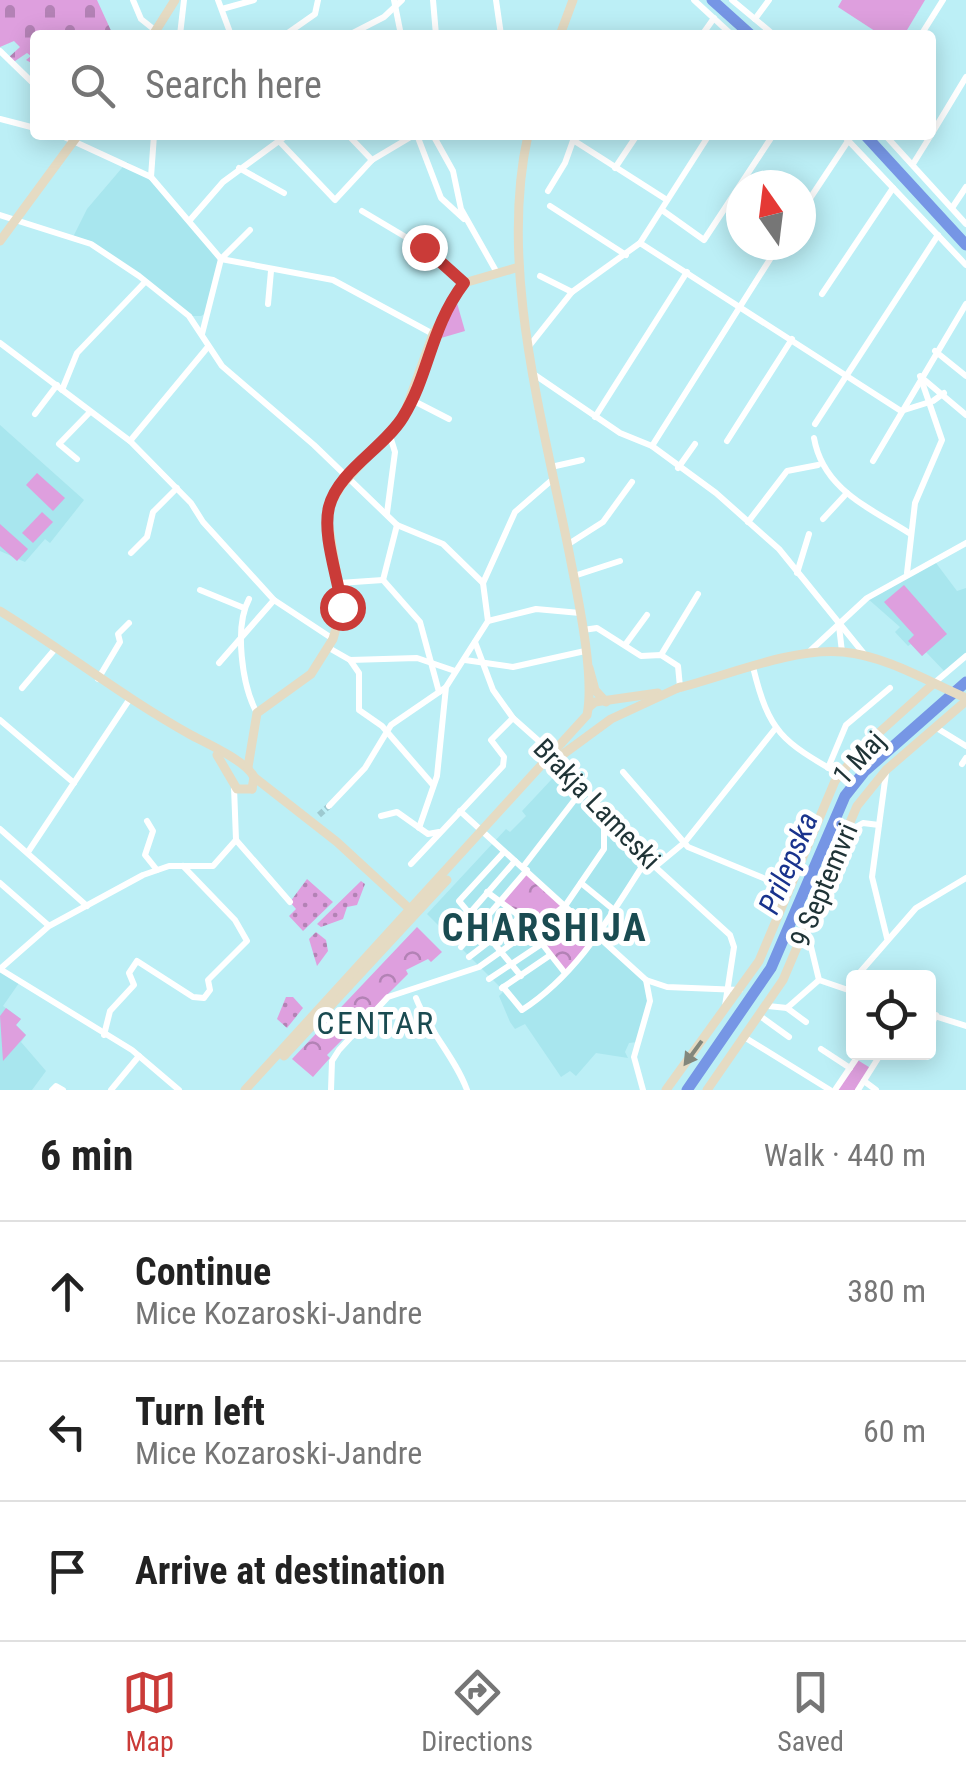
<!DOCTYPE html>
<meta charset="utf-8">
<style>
body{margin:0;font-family:"Roboto Condensed",sans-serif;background:#f2f2f2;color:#222}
.controls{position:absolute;right:30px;bottom:30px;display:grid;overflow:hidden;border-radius:10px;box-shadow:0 5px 25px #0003}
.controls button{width:90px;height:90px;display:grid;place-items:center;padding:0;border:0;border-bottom:2px solid #e0e0e0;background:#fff;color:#222;font:50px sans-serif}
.compass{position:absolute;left:726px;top:170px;width:90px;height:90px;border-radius:50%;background:#fff;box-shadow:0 5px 25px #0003;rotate:346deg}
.stop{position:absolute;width:30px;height:30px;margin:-22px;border:8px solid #ca3b38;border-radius:50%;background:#fff}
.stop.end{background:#ca3b38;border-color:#fff;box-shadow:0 2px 10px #0008}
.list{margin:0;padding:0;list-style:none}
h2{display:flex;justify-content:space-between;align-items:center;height:130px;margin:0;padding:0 40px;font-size:42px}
h2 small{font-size:32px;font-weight:400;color:#767676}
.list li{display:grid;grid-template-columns:65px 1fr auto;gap:30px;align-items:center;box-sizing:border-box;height:140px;padding:0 40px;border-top:2px solid #e0e0e0}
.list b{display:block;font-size:38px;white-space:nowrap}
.list p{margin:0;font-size:32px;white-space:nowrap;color:#767676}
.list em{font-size:32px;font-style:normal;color:#767676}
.icon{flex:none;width:55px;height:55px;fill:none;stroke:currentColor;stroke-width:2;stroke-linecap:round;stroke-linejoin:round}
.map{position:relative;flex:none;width:966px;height:1090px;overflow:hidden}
.search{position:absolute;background:#fff;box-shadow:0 5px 25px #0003;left:30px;right:30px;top:30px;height:110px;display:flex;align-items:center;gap:25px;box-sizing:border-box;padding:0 35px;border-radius:10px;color:#767676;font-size:38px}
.sheet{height:550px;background:#fff}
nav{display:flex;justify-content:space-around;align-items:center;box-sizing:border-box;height:140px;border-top:2px solid #e0e0e0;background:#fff;font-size:28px;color:#767676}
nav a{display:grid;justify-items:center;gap:5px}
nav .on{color:#ca3b38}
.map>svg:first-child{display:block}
</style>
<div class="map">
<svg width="966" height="1090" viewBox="0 0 966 1090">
<defs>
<pattern id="grass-dots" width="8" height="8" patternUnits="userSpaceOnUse" patternTransform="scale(2.5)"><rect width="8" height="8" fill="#de9fde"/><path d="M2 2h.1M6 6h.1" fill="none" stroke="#b382b5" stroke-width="1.8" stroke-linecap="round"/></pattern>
<pattern id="forest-crowns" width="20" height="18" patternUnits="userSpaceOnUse" patternTransform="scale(2.5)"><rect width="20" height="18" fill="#de9fde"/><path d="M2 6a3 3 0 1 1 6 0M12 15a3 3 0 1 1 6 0" fill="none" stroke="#b382b5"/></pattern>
<pattern id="cemetery-stones" width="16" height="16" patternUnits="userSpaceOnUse" patternTransform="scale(2.5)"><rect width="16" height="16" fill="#de9fde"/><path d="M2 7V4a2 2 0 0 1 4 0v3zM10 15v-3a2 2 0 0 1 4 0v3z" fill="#b382b5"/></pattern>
</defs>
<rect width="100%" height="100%" fill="#bceff6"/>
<g fill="#a8e6ee">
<polygon points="127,162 151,177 221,259 206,313 201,316 189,316 106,251 72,239 87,209"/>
<polygon points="0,425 84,500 50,543 45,539 25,562 0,551"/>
<polygon points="933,559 957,591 966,588 966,656 946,673 926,652 922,656 911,644 908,646 895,632 900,627 867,598"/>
<polygon points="565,765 576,774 604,818 647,859 598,936 646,980 650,1001 637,1042 629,1043 625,1052 628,1058 596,1053 576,1076 570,1071 561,1077 525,1024 515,1029 510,1022 499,996 504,991 427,914 506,829 510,832 526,816 522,811"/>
<polygon points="0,969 19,983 3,1006 21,1019 16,1025 26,1035 21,1042 46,1071 32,1090 0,1090"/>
</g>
<g fill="url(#grass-dots)">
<polygon points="307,879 333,902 303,931 289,916 296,909 290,902"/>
<polygon points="361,881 365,884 357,905 347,907 343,919 321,927 317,924"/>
<polygon points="316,932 326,940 328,951 317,966 309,939"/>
<polygon points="286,997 293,997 303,1008 287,1028 277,1019"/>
</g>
<g fill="url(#forest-crowns)">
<polygon points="527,870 597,937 565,973 533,930 501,901"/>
<polygon points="417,927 442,952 431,962 428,959 406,970 408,974 327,1055 330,1058 313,1077 292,1059"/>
<polygon points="856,1059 872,1069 858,1090 835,1090"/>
</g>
<polygon fill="url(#cemetery-stones)" points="0,0 97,0 113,35 35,35 35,65 26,60 31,56 27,53 12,63 8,58 20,47 14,41 0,47"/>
<g fill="#de9fde">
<polygon points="842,0 925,0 904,35 881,35 838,7"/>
<polygon points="455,296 465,331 441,338 433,334"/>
<polygon points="37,473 65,498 53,511 26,485"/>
<polygon points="42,512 53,522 33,543 22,533"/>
<polygon points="0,524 28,549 17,561 0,546"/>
<polygon points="904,585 947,634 922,656 908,641 914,635 884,602"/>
<polygon points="6,1008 21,1019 16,1025 26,1035 3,1061 0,1016"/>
</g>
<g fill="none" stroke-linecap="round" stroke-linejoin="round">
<g stroke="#7696e5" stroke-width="11">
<polyline points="712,0 751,35"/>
<polyline points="865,135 966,245"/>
<polyline points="687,1090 771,968 845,796 864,772 966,682"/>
</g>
<polyline stroke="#9dc9d0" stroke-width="6" stroke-dasharray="6 3" stroke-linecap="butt" points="319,815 329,806"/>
<g stroke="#fff" stroke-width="6">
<polyline points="133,0 141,19 156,31"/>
<polyline points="218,0 231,35"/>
<polyline points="394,0 401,35"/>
<polyline points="433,0 436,35"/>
<polyline points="496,0 501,35"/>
<polyline points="694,0 732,35"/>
<polyline points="732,0 774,35"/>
<polyline points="222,9 254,0"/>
<polyline points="755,19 769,0"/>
<polyline points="180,35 184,0"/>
<polyline points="285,35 315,14 318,0"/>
<polyline points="349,35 384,17 402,0"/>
<polyline points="702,35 714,18"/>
<polyline points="921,35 943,0"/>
<polyline points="0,51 35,85"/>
<polyline points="0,119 35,128"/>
<polyline points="60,135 151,177 221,259 333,280 433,334"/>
<polyline points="348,135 372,160"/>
<polyline points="417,135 441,198 464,219"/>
<polyline points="433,135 453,171 461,209 496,271"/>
<polyline points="843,135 966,265"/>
<polyline points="885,135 966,224"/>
<polyline points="931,135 966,77"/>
<polyline points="573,140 667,200"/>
<polyline points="279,141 335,200 372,160 414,135"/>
<polyline points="913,164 931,135"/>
<polyline points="239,168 284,193"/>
<polyline points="615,168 637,135"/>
<polyline points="151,177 154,135"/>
<polyline points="548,191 565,163 575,135"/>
<polyline points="550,206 626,255"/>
<polyline points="952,208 966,187"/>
<polyline points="662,210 704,240 773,135"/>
<polyline points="362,211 441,258 464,283"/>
<polyline points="801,212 852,135"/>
<polyline points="0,215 91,244 139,276 189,316 222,366 314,445 397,525 443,544 483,583"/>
<polyline points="190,220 223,182 287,135"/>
<polyline points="640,243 901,411 933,401 944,393"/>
<polyline points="540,276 572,292"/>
<polyline points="822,294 893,188"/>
<polyline points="268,304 271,271"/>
<polyline points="202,334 221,259 250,230"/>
<polyline points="0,343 130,441 191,503 203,522 274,600 333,639"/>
<polyline points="530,345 572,292 640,243 709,135"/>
<polyline points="935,351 966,376"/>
<polyline points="535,375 620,433 652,446 716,493 779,549 865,655"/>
<polyline points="921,377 966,415"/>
<polyline points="62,390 77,353 145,282"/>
<polyline points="412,400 449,419"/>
<polyline points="35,414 57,385"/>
<polyline points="595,417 687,272"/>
<polyline points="815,424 938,235"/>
<path d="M814,438c9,51 54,69 95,95"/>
<polyline points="130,441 207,348"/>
<polyline points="727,441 792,339"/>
<polyline points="652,446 779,245"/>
<polyline points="77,459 59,444 90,412"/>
<polyline points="873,461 966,304"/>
<polyline points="551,467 582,460"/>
<polyline points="678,468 695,444"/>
<polyline points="387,513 395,452 390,436"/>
<polyline points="823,519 847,493"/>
<polyline points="748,522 787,471 818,465"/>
<polyline points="567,545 603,522 632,482"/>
<polyline points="131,553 147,537 153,512 177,488"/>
<polyline points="797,573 809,534"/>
<polyline points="907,573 915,503 942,440 920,376"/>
<polyline points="574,576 620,561"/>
<polyline points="383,580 420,622 439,692"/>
<polyline points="383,580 397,525"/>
<polyline points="339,583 383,580"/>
<polyline points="200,590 244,608"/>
<path d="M249,599c-15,28 -7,87 8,114"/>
<polyline points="488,621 536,609 580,613"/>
<polyline points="839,626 842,652"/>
<polyline points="583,630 597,628 641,656 661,655 678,666 680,687"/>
<polyline points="475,642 493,690 513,718 576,774 619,834 730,935 734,947 725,1006"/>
<polyline points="625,645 647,615"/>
<polyline points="329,648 350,660 417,658 455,671"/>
<polyline points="811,650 867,598 966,543"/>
<polyline points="661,655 698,594"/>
<polyline points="350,660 359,673 359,710 382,726 433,785"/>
<polyline points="465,660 513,667 585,651"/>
<polyline points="219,663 274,600"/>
<path d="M753,667c16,66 29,74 86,107"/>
<polyline points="98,679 120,642 118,634 129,623"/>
<polyline points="933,684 966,656"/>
<polyline points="22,688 55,649"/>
<polyline points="0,720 74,783"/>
<polyline points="935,727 966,746"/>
<polyline points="962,764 966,758"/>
<polyline points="828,768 846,725 890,688"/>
<polyline points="623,772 688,847 790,889"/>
<polyline points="886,773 872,877 887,938"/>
<polyline points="234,787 236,840 290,902"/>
<polyline points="329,806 365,768 391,725 445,688"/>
<polyline points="460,811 646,980 667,987 740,990"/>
<polyline points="381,816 397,812 428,834 439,832"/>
<polyline points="147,821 153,831 145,855 157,870"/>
<polyline points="419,828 437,776 446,687 488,621 483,583 515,512 553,479"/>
<polyline points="0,829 87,906"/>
<polyline points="849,831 863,823 879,825"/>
<polyline points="28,852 129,700"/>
<polyline points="504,852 459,901 521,976"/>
<polyline points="411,864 503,766 504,757 491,740 513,718"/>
<polyline points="656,866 685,842 775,729"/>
<polyline points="523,867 583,789"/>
<polyline points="0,883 48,925"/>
<polyline points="581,883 614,910"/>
<polyline points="487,892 521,917 565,973"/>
<polyline points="450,936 515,861"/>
<polyline points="461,947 527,870"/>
<polyline points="469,957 521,917"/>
<polyline points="0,969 49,926 143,875 169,866 213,866 236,840"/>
<polyline points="0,969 132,1050 179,1090"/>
<polyline points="855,978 916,908 966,878"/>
<polyline points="489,979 540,945"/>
<polyline points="819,980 854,992"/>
<path d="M503,987l19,23c57,-37 88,-94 125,-151"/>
<polyline points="502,988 549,956"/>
<path d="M416,998c13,34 39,59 51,92"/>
<polyline points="768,1006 787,1008 819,980 806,926"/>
<polyline points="787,1008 806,1022"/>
<polyline points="928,1014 966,1026"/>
<polyline points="760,1016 789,1037"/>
<polyline points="928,1032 936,1015"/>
<polyline points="104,1035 110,1011 134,985 129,973 137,961 193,997 204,998 210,990 208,980 247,941 235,920 183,866"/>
<polyline points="744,1037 830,1090"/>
<polyline points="821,1049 850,1068"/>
<polyline points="864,1081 876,1090"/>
<polyline points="52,1090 56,1086 63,1090"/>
<polyline points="111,1090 139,1056"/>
<polyline points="331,1090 332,1061 339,1050 388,997 479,967 565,906 604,849 604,819"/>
<polyline points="643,1090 634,1057 650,1001 646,980"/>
<polyline points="835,1090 856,1059"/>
<polyline points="858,1090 882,1052"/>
</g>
<g stroke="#e5dbc3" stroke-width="9">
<polyline points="153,35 175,0"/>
<polyline points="560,35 573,0"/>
<polyline points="0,241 78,135"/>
<path d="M0,611c65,40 124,87 191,124 17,9 55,26 63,42l-2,12"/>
<polyline points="589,668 595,690 606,702"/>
<path d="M678,688c48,-12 116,-41 165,-36 43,4 84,29 123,46"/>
<polyline points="589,707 595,702 658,693"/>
<polyline points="217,755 237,789 252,789"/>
<polyline points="562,755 611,719 680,687"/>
<polyline points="248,767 257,713 311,674 333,639 342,607 328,521 330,505 341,486 403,417 433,334 464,283 519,267"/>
<polyline points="254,777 337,842 413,912"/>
<polyline points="284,1056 447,880"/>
<path d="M245,1090l342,-375c8,-39 -9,-117 -17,-158 -26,-133 -72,-288 -42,-422"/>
<polyline points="666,1090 759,961 835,781 862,748 933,684"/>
<polyline points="707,1090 783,980 857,806 886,770 966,701"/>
</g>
</g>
<defs><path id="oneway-solid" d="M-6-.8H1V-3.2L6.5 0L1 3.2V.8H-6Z" transform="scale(2.5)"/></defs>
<use fill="#82877c" href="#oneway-solid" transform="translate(693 1053) rotate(126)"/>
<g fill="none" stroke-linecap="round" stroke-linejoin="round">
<path stroke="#ca3b38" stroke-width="12" d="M342,607c-4,-30 -20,-72 -13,-100 9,-36 55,-59 74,-90 27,-44 27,-89 61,-134l-40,-36"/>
</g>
<g text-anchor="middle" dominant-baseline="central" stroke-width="10" stroke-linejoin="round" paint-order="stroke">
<g font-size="28" fill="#1f3336" stroke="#fff">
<text transform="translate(859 758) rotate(-47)">1 Maj</text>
<text transform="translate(597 804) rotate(46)">Brakja Lameski</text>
<text transform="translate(824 885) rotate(-67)">9 Septemvri</text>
</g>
<g font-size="30" font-style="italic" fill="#19338d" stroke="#fff">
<text transform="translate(788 863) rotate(-67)">Prilepska</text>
</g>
<g font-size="32" letter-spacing="2.5" fill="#1a4b51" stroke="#fff">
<text x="376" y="1023">CENTAR</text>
</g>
<g font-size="38" font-weight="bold" letter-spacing="2.5" fill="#1a4b51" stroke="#fff">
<text x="545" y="928">CHARSHIJA</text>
</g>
</g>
</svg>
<div class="controls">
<button><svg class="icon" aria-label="locate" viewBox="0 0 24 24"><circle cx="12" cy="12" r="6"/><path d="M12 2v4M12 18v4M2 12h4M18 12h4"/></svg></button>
</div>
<svg class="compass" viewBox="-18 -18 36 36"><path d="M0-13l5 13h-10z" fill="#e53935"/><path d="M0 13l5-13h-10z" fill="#767676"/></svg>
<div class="stop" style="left:342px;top:607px"></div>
<div class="stop end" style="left:424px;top:247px"></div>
<div class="search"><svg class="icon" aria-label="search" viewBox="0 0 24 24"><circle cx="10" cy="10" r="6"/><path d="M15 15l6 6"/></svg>Search here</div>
</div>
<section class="sheet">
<h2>6 min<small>Walk · 440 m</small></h2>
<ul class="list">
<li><svg class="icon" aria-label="ahead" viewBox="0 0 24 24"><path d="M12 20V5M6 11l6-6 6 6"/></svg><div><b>Continue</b><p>Mice Kozaroski-Jandre</p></div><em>380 m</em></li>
<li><svg class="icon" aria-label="left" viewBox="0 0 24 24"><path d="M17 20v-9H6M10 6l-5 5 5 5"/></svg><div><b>Turn left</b><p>Mice Kozaroski-Jandre</p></div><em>60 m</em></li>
<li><svg class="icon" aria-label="arrive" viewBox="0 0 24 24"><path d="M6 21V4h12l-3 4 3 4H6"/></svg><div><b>Arrive at destination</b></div></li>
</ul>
</section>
<nav>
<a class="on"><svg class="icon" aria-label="map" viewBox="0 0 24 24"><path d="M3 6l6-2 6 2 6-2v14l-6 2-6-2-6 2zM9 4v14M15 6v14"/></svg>Map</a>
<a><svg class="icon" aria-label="directions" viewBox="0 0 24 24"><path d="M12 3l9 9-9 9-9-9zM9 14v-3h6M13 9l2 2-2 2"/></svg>Directions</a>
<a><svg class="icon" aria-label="saved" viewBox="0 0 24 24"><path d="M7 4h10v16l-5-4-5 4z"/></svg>Saved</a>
</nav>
